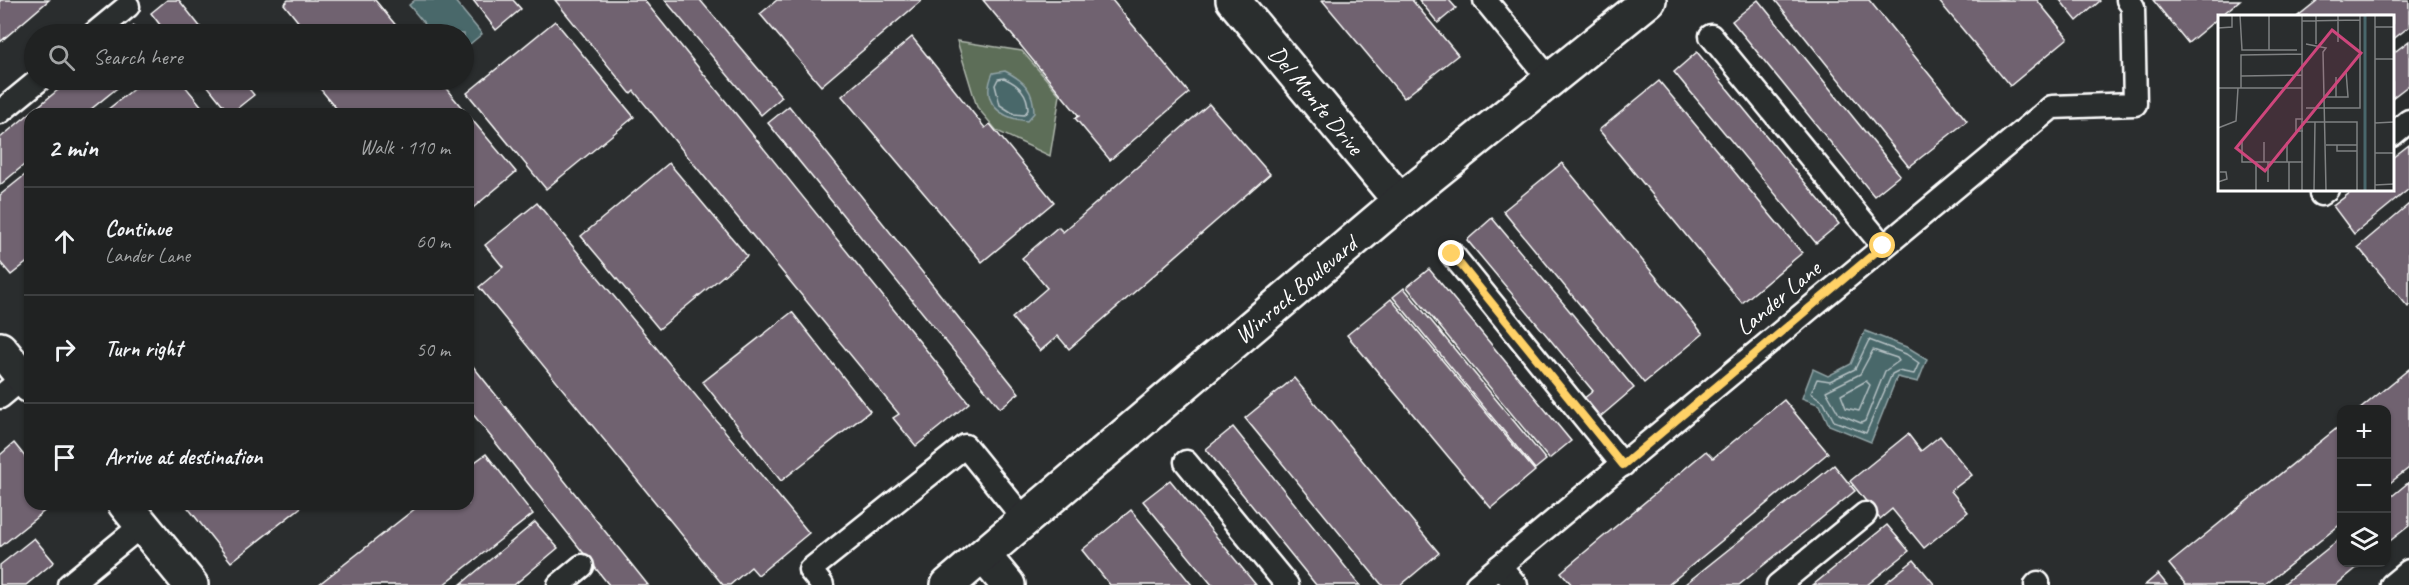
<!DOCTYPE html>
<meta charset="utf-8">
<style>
body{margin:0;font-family:Caveat,sans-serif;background:#2d2f2f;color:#f1f3f6}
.controls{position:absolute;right:18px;bottom:18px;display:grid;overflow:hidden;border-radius:12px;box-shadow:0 2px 4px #0004}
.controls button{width:54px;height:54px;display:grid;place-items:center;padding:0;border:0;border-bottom:2px solid #3d3f40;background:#202222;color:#f1f3f6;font:30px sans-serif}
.stop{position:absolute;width:18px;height:18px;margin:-14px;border:4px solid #ffd166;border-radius:50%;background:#fff}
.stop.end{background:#ffd166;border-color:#fff;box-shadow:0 2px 6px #0008}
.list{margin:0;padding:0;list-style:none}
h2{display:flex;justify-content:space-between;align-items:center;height:78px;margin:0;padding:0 24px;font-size:26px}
h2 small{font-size:20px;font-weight:400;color:#a2a4a5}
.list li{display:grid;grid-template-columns:39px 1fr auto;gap:18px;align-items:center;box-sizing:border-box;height:108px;padding:0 24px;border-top:2px solid #3d3f40}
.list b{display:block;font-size:22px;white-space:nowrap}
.list p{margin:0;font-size:20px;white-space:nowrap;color:#a2a4a5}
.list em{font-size:20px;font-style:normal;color:#a2a4a5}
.icon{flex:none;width:33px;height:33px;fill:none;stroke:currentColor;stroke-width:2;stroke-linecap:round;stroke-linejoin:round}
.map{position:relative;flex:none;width:2409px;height:585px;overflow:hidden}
.search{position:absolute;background:#202222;box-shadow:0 2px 4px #0004;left:24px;top:24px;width:450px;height:66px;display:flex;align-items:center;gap:15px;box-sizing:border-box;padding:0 21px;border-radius:33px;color:#a2a4a5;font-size:22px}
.panel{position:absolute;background:#202222;box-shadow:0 2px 4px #0004;left:24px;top:108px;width:450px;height:402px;border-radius:18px}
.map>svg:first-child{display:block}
</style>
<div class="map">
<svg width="2409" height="585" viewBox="0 0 2409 585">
<rect width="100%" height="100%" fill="#2a2d2e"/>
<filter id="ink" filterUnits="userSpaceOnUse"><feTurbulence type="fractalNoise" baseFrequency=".0167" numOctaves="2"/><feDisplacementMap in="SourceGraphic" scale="12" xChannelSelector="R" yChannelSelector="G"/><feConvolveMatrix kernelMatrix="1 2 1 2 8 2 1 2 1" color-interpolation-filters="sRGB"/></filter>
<g filter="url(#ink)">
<polygon fill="#5d6e58" stroke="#aeb6ac" stroke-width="1.5" points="957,41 1022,51 1060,95 1050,156 997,131 977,107"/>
<g fill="#49676b" stroke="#92a4a6" stroke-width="1.5">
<polygon points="415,0 454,0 482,34 464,49 464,34 433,34 409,5"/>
<path d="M1005,71c20,10 29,20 29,42l-7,8c-28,-3 -47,-19 -34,-48z"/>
<polygon points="1865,331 1909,348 1927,359 1918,382 1897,377 1871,442 1829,425 1820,405 1802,398 1813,369 1828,376 1851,364"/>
</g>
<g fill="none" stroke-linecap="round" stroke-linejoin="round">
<g stroke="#b6c2c4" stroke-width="1.5">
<path d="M1004,78c15,7 24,15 24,32l-4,5 -10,-1 -14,-9 -5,-20 3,-6z"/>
<polygon points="1869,340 1906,354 1919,363 1914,374 1898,371 1892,374 1866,433 1834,421 1824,402 1811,393 1817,379 1830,381 1855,369"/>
<polygon points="1873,350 1897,358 1899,361 1885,371 1865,421 1861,423 1839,414 1826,391 1860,374"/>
<polygon points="1866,381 1870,385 1859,411 1846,408 1841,395"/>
</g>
</g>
<g fill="#70626f" stroke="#fff" stroke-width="1.5">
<polygon points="0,0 49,0 0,42"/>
<polygon points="167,0 179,0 206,34 167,34 151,13"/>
<polygon points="288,0 375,0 403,34 308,34 284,4"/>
<polygon points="473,0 513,0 521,9 496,30"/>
<polygon points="555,0 644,0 969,403 916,446 893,418 899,414 634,91 631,94"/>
<polygon points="665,0 700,0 782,97 761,115"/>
<polygon points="777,0 922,0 821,86 760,14"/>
<polygon points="983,0 1112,0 1189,93 1110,160 1075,118 1079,116"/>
<polygon points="1322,0 1412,0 1458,55 1404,98"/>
<polygon points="1419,0 1449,0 1456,8 1438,23"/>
<polygon points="1758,0 1900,175 1874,196 1732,21"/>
<polygon points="1775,0 1869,0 1967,121 1909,167"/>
<polygon points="1938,0 2037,0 2068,38 2010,86"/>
<polygon points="2060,0 2099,0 2100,1 2077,21"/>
<polygon points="2153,0 2240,0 2188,43"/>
<polygon points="2318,0 2409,0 2409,27 2392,40 2392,16 2298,16"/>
<polygon points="555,21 634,117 546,189 467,93"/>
<polygon points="134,26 141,34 124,34"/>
<polygon points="912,37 985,128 990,124 1054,202 982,262 842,96"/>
<polygon points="2409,41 2409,85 2392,98 2392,54"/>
<polygon points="1697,52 1839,224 1816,243 1674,72"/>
<polygon points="70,80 127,80 85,114 30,114 30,160 0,185 0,138"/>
<polygon points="145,80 180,80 208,114 102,114"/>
<polygon points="203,80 242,80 254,95 230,114"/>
<polygon points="313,80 439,80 467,114 341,114"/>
<polygon points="1659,81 1802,253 1742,303 1599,130"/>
<polygon points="1209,104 1270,174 1069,349 1058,336 1040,351 1012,318 1047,288 1022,258 1058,227 1063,232"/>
<polygon points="789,106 1019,393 1000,408 768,123"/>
<polygon points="468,115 516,172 468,212"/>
<polygon points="2409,145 2409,189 2354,234 2333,206 2355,189 2392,189 2392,158"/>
<polygon points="669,163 747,256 659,329 581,236"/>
<polygon points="1562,163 1703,334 1644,383 1503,211"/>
<polygon points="30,171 30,260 11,275 0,262 0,195"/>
<polygon points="537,203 809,533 758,575 751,567 730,585 723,585 479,287 503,267 485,245"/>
<polygon points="2409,204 2409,306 2408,307 2358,247"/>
<polygon points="1492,218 1634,388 1593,423 1577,404 1593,391 1467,240"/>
<polygon points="1429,269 1571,441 1549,459 1407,287"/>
<polygon points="1404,288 1546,460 1535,469 1393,297"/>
<polygon points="1391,299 1535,471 1491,508 1347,335"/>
<polygon points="792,312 870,411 781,481 703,382"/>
<polygon points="468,360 648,585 609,585 468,408"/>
<polygon points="2409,369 2409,468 2386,486 2386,410 2359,410"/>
<polygon points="1294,378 1439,553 1401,585 1382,585 1245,418"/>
<polygon points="1784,400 1828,453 1668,585 1572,585 1561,572 1706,451 1713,458"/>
<polygon points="2342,424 2342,523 2265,585 2186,585 2169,564"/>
<polygon points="1233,427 1360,585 1316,585 1206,449"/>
<polygon points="1908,434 1921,451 1940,436 1972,475 1951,491 1968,512 1924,548 1892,509 1880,519 1850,481"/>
<polygon points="14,443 30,463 30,504 53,504 0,547 0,455"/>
<polygon points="486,454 533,514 443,585 318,585 421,504 468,504 468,467"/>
<polygon points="1834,465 1855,491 1739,585 1684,585"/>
<polygon points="1170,480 1256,585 1212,585 1143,501"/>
<polygon points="2409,482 2409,526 2386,544 2386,501"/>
<polygon points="185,504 305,504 231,562"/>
<polygon points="1131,510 1192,585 1110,585 1082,550"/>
<polygon points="535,522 558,548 514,585 460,585"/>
<polygon points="1887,525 1909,551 1867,585 1813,585"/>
<polygon points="2342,537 2342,562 2364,562 2336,585 2282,585"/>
<polygon points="34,538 54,562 26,585 0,585 0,565"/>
<polygon points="1914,560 1935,585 1883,585"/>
<polygon points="2158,574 2167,585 2145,585"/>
</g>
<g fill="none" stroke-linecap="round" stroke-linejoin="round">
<defs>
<g id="lane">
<polyline points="1485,0 1551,81"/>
<polyline points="94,34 128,6"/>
<polyline points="1711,36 1883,246"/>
<polyline points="0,112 39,80"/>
<polyline points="2392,135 2409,121"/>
<polyline points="2321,194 2327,189"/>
<polyline points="1452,254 1623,465"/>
<polyline points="0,397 23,378"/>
<polyline points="1186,462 1287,585"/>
<polyline points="1500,566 1516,585"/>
<polyline points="69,585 142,525"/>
<polyline points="559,585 582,566"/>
<polyline points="822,585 810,570 965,446 1025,520"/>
<polyline points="1477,585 2052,107 2135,104 2133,7 2128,0"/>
<polyline points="1778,585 1865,514"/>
<polyline points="2036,585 2038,583"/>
<polyline points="2392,585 2409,571"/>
</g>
<g id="street">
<polyline points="0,349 30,386"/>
<polyline points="125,504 191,585"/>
<polyline points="984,556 1008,585"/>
</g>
<g id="secondary">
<path id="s1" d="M1233,0l167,201"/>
<path id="s2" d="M948,585l452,-384 249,-201"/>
</g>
</defs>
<use href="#lane" stroke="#fff" stroke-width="27"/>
<use href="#street" stroke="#fff" stroke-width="38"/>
<use href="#secondary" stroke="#fff" stroke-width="38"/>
<use href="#lane" stroke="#2a2d2e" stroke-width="22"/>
<use href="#street" stroke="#2a2d2e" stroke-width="33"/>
<use href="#secondary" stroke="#2a2d2e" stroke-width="33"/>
</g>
</g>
<g fill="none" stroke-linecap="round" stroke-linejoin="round" filter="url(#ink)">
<polyline stroke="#ffd166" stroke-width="8" points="1452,254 1623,465 1883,246"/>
</g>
<g text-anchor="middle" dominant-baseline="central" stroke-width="4.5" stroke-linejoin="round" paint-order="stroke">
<g font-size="24" fill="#fff" stroke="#2a2d2e">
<text stroke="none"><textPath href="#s1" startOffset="130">Del Monte Drive</textPath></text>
<text stroke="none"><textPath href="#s2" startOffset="456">Winrock Boulevard</textPath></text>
<text transform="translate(1778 298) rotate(-40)">Lander Lane</text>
</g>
</g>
<g transform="translate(2218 15)">
<rect width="176" height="176" fill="#2a2d2e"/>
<path fill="none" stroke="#49676b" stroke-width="3" d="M147,0v175"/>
<path fill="none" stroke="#7f8182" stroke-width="1.5" d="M22,0l2,35h55M51,0v35M84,0v175M98,0v29M120,0v27M157,0v175M84,6l58,-1M157,12h19M0,13l14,-1v-12M88,29l20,4 -3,4 3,138M157,44h19M23,61l61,-1M118,62v20M0,73h84M23,73v-33l61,-1M106,82h24l-2,-26M88,93h54v-93M85,104h-7v12h7M85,107h54v68M157,108l19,-1M0,113l18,-7 2,-33M24,127v20h61M46,127v20M69,127v20M108,130h31M119,130v6h20M157,138h19M38,147v28M50,147v20M71,147v28M0,167l9,-3 -1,-7h-6M157,170l19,-1M96,175l1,-68"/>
<path fill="#ce467c" fill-opacity="0.15" stroke="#ce467c" stroke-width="3" d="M114,15l29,23 -96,118 -29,-23z"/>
<rect width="176" height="176" fill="none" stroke="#fff" stroke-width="3"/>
</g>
</svg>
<div class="controls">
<button>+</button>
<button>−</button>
<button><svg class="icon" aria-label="layers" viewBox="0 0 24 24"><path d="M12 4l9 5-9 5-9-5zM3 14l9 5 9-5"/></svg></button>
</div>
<div class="stop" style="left:1883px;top:246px"></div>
<div class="stop end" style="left:1452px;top:254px"></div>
<div class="search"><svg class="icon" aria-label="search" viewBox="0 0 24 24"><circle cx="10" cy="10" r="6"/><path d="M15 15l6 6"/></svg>Search here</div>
<section class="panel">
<h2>2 min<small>Walk · 110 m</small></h2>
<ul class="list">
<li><svg class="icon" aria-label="ahead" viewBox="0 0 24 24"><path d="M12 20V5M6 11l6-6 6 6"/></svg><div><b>Continue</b><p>Lander Lane</p></div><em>60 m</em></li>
<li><svg class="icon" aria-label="right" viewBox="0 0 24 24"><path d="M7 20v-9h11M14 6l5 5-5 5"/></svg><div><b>Turn right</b></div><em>50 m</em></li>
<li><svg class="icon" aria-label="arrive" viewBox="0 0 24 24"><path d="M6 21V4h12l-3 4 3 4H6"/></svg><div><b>Arrive at destination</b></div></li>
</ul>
</section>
</div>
